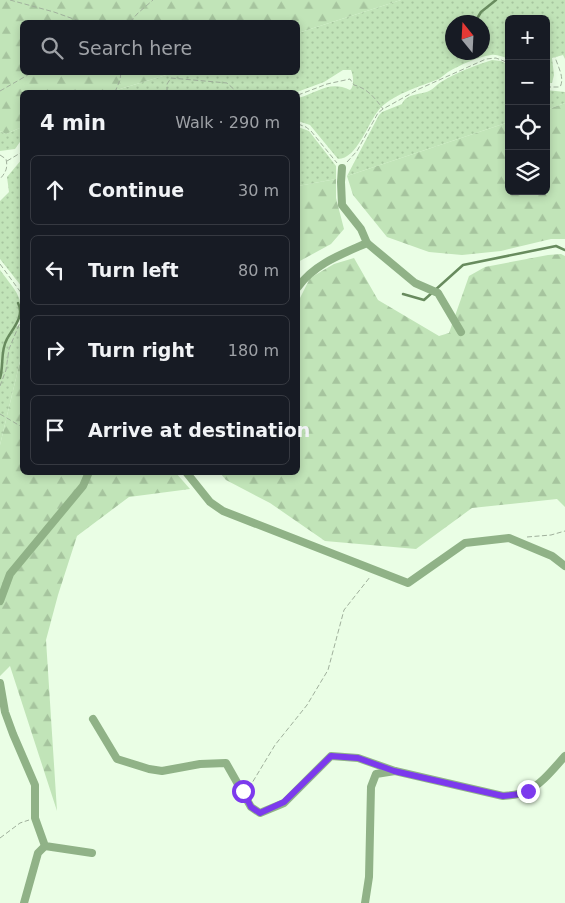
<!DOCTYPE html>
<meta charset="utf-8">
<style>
body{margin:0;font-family:"DejaVu Sans",sans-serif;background:#20242c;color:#f1f3f6}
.controls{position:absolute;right:15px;top:15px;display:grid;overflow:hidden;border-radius:8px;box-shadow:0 2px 8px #0003}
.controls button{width:45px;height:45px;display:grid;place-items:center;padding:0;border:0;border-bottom:1px solid #363941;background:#171b24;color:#f1f3f6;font:25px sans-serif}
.compass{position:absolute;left:445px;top:15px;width:45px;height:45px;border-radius:50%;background:#171b24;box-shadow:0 2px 8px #0003;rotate:342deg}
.stop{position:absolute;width:15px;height:15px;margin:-11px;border:4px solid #7c3aed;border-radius:50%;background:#fff}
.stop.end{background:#7c3aed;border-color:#fff;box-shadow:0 1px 5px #0008}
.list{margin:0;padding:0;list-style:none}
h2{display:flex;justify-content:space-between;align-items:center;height:65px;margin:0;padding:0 20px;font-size:21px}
h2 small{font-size:16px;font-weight:400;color:#9ea1a6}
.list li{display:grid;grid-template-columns:32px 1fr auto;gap:15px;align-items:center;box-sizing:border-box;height:70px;margin:0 10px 10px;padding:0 10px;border:1px solid #363941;border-radius:8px}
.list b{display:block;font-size:19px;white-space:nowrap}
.list em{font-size:16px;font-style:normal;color:#9ea1a6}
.icon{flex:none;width:28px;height:28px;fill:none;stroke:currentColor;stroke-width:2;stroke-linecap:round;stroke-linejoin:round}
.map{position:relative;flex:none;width:565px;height:903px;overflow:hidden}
.search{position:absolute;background:#171b24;box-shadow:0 2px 8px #0003;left:20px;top:20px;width:280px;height:55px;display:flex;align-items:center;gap:12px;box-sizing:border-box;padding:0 18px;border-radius:8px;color:#9ea1a6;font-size:19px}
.panel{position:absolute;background:#171b24;box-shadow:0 2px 8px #0003;left:20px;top:90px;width:280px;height:385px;border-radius:8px}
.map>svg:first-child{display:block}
</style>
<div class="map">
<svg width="565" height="903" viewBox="0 0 565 903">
<defs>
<pattern id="grass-dots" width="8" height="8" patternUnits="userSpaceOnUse" patternTransform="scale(1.25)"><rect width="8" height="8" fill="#c1e4b8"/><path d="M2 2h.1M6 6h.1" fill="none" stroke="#a6c49e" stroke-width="1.8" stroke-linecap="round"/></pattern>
<pattern id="forest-firs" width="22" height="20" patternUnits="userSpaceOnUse" patternTransform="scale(1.25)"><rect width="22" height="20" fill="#c1e4b8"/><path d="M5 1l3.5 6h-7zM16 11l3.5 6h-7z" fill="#a6c49e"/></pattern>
</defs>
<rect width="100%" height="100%" fill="#eafee5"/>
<g fill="url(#grass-dots)" fill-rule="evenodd">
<path d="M401,0h164v59l-2,-4 -11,3 2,17 -2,8h-6v-64h-37v40c-6,-2 -12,-5 -18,-4 -14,2 -31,10 -43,17 -3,2 -6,5 -9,7 -18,7 -49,16 -61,32 -10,12 -21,48 -40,48l-28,-34 -12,-4v-23c20,-5 31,-18 52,-8 5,-4 3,-15 1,-20h-8l-19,12 -27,10h-187l63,-19 125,-1v-39zM452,22h30v30h-30z"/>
<path d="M492,60l9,1 8,4v57l-162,54 32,-61 3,-3 20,-8c5,-11 18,-9 27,-13 5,-2 8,-7 12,-9 16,-10 33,-16 51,-22z"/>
<polygon points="546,90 565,92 565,103 546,110"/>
<polygon points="22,127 22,139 15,149 0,151 0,131 6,134"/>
<polygon points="298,127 309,131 336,166 336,179 298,186"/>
<polygon points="22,159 22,287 0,259 0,201 9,192 7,177"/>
<path d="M0,270c15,21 28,30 17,56l4,1 1,-3v29l-22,92z"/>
</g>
<g fill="url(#forest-firs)">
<polygon points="0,0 401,0 298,33 298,22 22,22 22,72 173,73 110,92 22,92 22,127 6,134 0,131"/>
<polygon points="565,103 565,239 551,239 501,251 462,255 429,252 387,237 353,195 347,176 509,122 509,191 546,191 546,110"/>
<polygon points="336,179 336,198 344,229 331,244 298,262 298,186"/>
<polygon points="561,254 565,256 565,507 557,499 472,508 416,549 325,541 270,503 226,480 220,473 298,472 298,302 310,278 334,264 354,258 378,300 439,336 449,333 469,276 485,267 548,255"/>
<polygon points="22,353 22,472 176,473 190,489 129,497 77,536 58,595 46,640 57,811 10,666 0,676 0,445"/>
</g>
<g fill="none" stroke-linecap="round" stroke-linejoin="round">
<g stroke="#688b5e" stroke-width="2.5">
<polyline points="475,22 481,12 496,0"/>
<polyline points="403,294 424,300 463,265 556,246 565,250"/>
<path d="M0,378c4,-12 0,-27 7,-39 6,-11 18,-23 11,-36"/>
</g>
<g stroke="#a0b09c" stroke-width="1" stroke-dasharray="5 2.5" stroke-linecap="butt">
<polyline points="10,0 54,12 82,22"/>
<polyline points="130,22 138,13 153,0"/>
<path d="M546,87h14c5,-9 -2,-20 -5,-30"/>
<polyline points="0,91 33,72"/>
<polyline points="115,92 120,80 121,72"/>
<polyline points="167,92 167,84 171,78 227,83 237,92"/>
<path d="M298,95l29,-11 23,-5 4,6c13,3 21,13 29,24"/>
<polyline points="298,124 306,127 311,131 337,163"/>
<path d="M0,155l6,4c2,9 0,13 -6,20"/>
<polyline points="7,161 22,152"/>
<polyline points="347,162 357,151 378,113 383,109 419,89 486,59 496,58 509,63"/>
<polyline points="0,264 22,294"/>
<polyline points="0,386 6,370 9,349 22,318"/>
<polyline points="0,414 22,427"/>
<polyline points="527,537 551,535 565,531"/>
<polyline points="249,788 275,745 307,705 328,670 344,610 370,577"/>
<polyline points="0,838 20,823 29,820"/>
</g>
<g stroke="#90b287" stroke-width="8">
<polyline points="367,243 415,283 438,293 461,332"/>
<path d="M298,287c16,-23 44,-33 69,-44l-6,-14 -19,-24 -1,-23 1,-14"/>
<polyline points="186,472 210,502 223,511 408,583 465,543 509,538 552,556 565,566"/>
<polyline points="0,601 10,574 83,486 89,472"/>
<polyline points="0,683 5,712 13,734 35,785 35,818 45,846 92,853"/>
<polyline points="93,719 117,759 149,769 162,771 200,764 226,763 251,807 260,813 284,803 331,756 358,758 395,771"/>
<polyline points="24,903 38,853 45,846"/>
<path d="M365,903l4,-26 2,-90 5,-13 19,-3 108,25c8,-1 17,-1 24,-5 15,-7 27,-23 38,-35"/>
</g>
</g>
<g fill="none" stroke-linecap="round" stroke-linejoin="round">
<polyline stroke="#7c3aed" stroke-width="6" points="243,791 251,807 260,813 284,802 331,756 358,758 394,771 503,796 520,794 528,791"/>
</g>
</svg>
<div class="controls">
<button>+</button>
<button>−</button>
<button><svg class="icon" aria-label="locate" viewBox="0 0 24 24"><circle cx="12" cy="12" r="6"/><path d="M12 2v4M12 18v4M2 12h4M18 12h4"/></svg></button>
<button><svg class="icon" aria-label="layers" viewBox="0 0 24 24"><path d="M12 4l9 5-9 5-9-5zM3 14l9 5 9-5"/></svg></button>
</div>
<svg class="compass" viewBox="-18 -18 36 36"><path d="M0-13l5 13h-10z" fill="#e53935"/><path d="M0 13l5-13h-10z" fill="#9ea1a6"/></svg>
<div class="stop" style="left:243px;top:791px"></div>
<div class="stop end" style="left:528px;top:791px"></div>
<div class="search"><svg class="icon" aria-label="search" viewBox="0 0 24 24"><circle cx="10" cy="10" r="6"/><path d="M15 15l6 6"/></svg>Search here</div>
<section class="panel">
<h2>4 min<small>Walk · 290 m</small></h2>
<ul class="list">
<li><svg class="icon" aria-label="ahead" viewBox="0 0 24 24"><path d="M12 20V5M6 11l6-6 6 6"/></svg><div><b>Continue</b></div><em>30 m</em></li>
<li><svg class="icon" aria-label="left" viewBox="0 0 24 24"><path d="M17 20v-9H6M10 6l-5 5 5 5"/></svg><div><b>Turn left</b></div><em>80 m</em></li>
<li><svg class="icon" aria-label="right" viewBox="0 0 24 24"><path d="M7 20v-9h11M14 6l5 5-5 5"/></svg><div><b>Turn right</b></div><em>180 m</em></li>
<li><svg class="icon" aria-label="arrive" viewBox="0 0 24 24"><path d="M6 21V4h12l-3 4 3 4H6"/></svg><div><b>Arrive at destination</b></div></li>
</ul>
</section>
</div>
